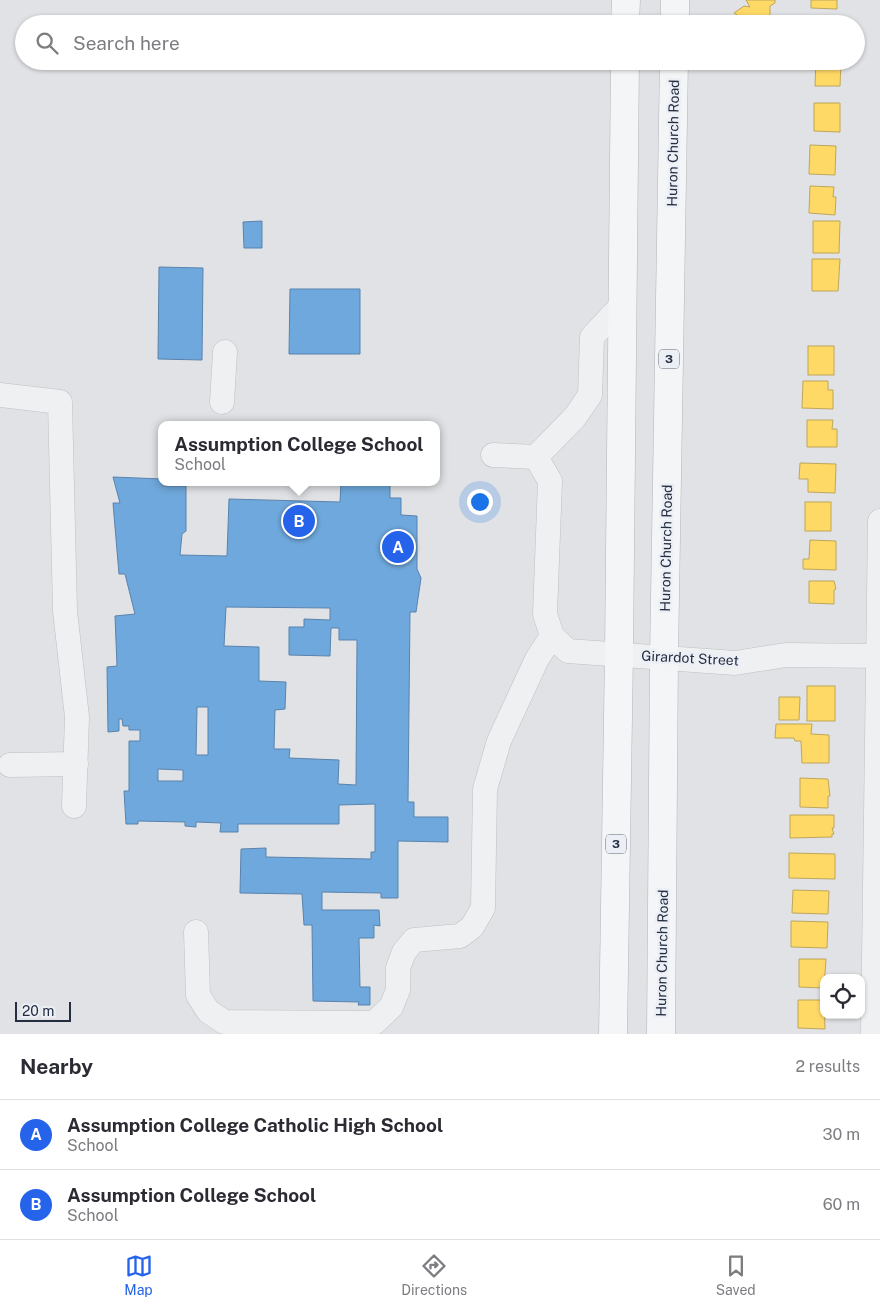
<!DOCTYPE html>
<style>
body{margin:0;font-family:"Public Sans",sans-serif;background:#f2f2f3;color:#2b2b33}
.controls{position:absolute;right:15px;bottom:15px;display:grid;overflow:hidden;border-radius:10px;box-shadow:0 1px 4px #0004}
.controls button{width:45px;height:45px;display:grid;place-items:center;padding:0;border:0;border-bottom:1px solid #e1e1e2;background:#fff;color:#2b2b33;font:25px sans-serif}
.scale{position:absolute;left:15px;bottom:12px;width:56px;box-sizing:border-box;padding-left:5px;border:2px solid #252e40;border-top:0;font-size:14px;line-height:18px;white-space:nowrap;color:#252e40;-webkit-text-stroke:4px #ecf0f6;paint-order:stroke}
.you{position:absolute;left:479px;top:501px;width:18px;height:18px;margin:-12px;border:4px solid #fff;border-radius:50%;background:#1a73e8;box-shadow:0 0 0 8px #1a73e833}
.badge{display:grid;place-items:center;width:32px;height:32px;border-radius:50%;background:#2563eb;color:#fff;font-size:16px;font-weight:700}
.pin{position:absolute;translate:-50% -50%;border:2px solid #fff;box-shadow:0 1px 5px #0006}
.popup{position:absolute;left:158px;top:421px;width:282px;height:65px;box-sizing:border-box;display:grid;place-content:center;border-radius:10px;background:#fff;filter:drop-shadow(0 1px 4px #0005);font-size:16px;white-space:nowrap;color:#7c7c81}
.popup b{font-size:19px;color:#2b2b33}
.popup::after{content:'';position:absolute;left:50%;top:100%;margin-left:-10px;border:10px solid transparent;border-top-color:#fff}
.list{margin:0;padding:0;list-style:none}
h2{display:flex;justify-content:space-between;align-items:center;height:65px;margin:0;padding:0 20px;font-size:21px}
h2 small{font-size:16px;font-weight:400;color:#7c7c81}
.list li{display:grid;grid-template-columns:32px 1fr auto;gap:15px;align-items:center;box-sizing:border-box;height:70px;padding:0 20px;border-top:1px solid #e1e1e2}
.list b{display:block;font-size:19px;white-space:nowrap}
.list p{margin:0;font-size:16px;white-space:nowrap;color:#7c7c81}
.list em{font-size:16px;font-style:normal;color:#7c7c81}
.icon{flex:none;width:28px;height:28px;fill:none;stroke:currentColor;stroke-width:2;stroke-linecap:round;stroke-linejoin:round}
.map{position:relative;flex:none;width:880px;height:1034px;overflow:hidden}
.search{position:absolute;background:#fff;box-shadow:0 1px 4px #0004;left:15px;right:15px;top:15px;height:55px;display:flex;align-items:center;gap:12px;box-sizing:border-box;padding:0 18px;border-radius:28px;color:#7c7c81;font-size:19px}
.sheet{height:205px;background:#fff}
nav{display:flex;justify-content:space-around;align-items:center;box-sizing:border-box;height:70px;border-top:1px solid #e1e1e2;background:#fff;font-size:14px;color:#7c7c81}
nav a{display:grid;justify-items:center;gap:2px}
nav .on{color:#2563eb}
.map>svg:first-child{display:block}
</style>
<div class="map">
<svg width="880" height="1034" viewBox="0 0 880 1034">
<rect width="100%" height="100%" fill="#e0e2e5"/>
<g fill="#ffd966" stroke="#bea65b">
<polygon points="746,0 775,0 775,3 770,6 770,15 768,17 743,19 734,13 744,6 750,7"/>
<polygon points="811,0 837,0 837,9 811,8"/>
<polygon points="816,61 841,61 840,86 815,86"/>
<polygon points="814,103 840,103 840,132 814,131"/>
<polygon points="810,145 836,146 835,175 809,174"/>
<polygon points="810,186 834,187 833,197 836,197 835,215 809,213"/>
<polygon points="813,221 840,221 839,253 813,253"/>
<polygon points="812,259 840,259 838,291 812,291"/>
<rect x="808" y="346" width="26" height="29"/>
<polygon points="803,381 828,381 828,390 833,390 833,409 802,408"/>
<polygon points="807,420 833,420 832,429 837,429 837,447 807,447"/>
<polygon points="800,463 836,464 835,493 808,492 808,479 799,479"/>
<rect x="805" y="502" width="26" height="29"/>
<polygon points="810,540 836,541 836,570 803,569 803,559 809,559"/>
<polygon points="809,581 834,581 836,589 834,590 834,604 809,603"/>
<rect x="807" y="686" width="28" height="35"/>
<polygon points="779,697 800,697 799,720 779,720"/>
<polygon points="776,724 812,724 811,734 829,735 829,763 802,763 801,741 795,741 794,738 775,738"/>
<polygon points="800,778 828,779 830,796 828,796 828,808 800,807"/>
<polygon points="790,815 834,815 834,828 832,828 834,834 832,834 832,837 790,838"/>
<polygon points="789,853 835,854 835,879 789,878"/>
<polygon points="793,890 829,891 828,914 792,913"/>
<polygon points="791,921 828,922 827,948 791,947"/>
<polygon points="799,959 826,959 824,988 799,987"/>
<polygon points="798,1000 824,1000 825,1029 798,1028"/>
</g>
<g fill="#6fa8dc" stroke="#5983ad" fill-rule="evenodd">
<polygon points="262,221 262,248 244,248 243,222"/>
<polygon points="159,267 203,268 202,360 158,359"/>
<polygon points="290,289 360,289 360,354 289,354"/>
<path d="M113,477l49,2v7h24v45l-4,3 -2,21 47,1 2,-57 111,3 1,-20h49v16h11v17l16,1v53l4,9 -5,34h-6l-2,190h6v15h34v25l-50,-1v57h-17v-5l-59,-1v18h57l1,16 -6,-1v13h-15l1,49h10v18h-12l1,-3 -46,-1 -1,-76h-8l-2,-31 -62,-1 1,-44 25,-1v9l105,2v-7h4v-48l-36,1v19h-101v8h-18l1,-9 -25,-1v5l-11,-1v-4l-47,-1v3h-12l-2,-33h5v-50h11v-11h-11v-4h-6l-1,-7h-3v12l-11,1 -1,-65 10,-1 -2,-50 20,-2 -10,-40h-6l-6,-71h7zM226,607l104,1v12l-26,-1v8h-15v28l41,1 1,-28h8v12h18l-1,145 -18,-1 1,-24 -50,-2 1,-9h-16l1,-39 10,-1 1,-27 -27,-1v-34l-35,-1zM197,707h11v48h-12zM158,769l25,1v11h-25z"/>
</g>
<g fill="none" stroke-linecap="round" stroke-linejoin="round">
<defs>
<g id="minor">
<polyline points="0,395 60,402 65,611 77,717 74,806"/>
<polyline points="222,402 225,352"/>
<polyline points="493,455 536,457 575,417 590,395 592,337 623,304"/>
<polyline points="536,457 550,481 545,614 552,636 568,651 735,663 786,655 880,656"/>
<polyline points="10,765 76,764"/>
<polyline points="196,932 198,995 208,1011 224,1022 374,1023 391,1007 398,990 398,968 404,952 414,940 460,936 472,927 483,908 485,789 499,741 537,659 552,636"/>
<polyline points="873,1034 880,521"/>
</g>
<g id="highway">
<polyline points="625,24 626,0"/>
<polyline points="675,24 675,0"/>
<polyline points="613,1034 619,653 625,61"/>
<polyline points="661,1034 664,657 674,61"/>
</g>
</defs>
<use href="#minor" stroke="#bec0c3" stroke-width="25"/>
<use href="#highway" stroke="#b2b5ba" stroke-width="29"/>
<use href="#minor" stroke="#eff0f2" stroke-width="24"/>
<use href="#highway" stroke="#f4f5f6" stroke-width="28"/>
</g>
<g text-anchor="middle" dominant-baseline="central" stroke-width="5" stroke-linejoin="round" paint-order="stroke">
<g fill="#ecf0f6" stroke="#616877" stroke-width="1">
<rect x="659" y="349.5" width="20" height="19" rx="4"/>
<rect x="606" y="834.5" width="20" height="19" rx="4"/>
</g>
<g font-size="12" font-weight="bold" fill="#252e40">
<text x="669" y="359">3</text>
<text x="616" y="844">3</text>
</g>
<g font-size="14" fill="#252e40" stroke="#ecf0f6">
<text transform="translate(673 143) rotate(-89)">Huron Church Road</text>
<text transform="translate(666 548) rotate(-89)">Huron Church Road</text>
<text transform="translate(690 658) rotate(3)">Girardot Street</text>
<text transform="translate(662 953) rotate(-89)">Huron Church Road</text>
</g>
</g>
</svg>
<div class="controls">
<button><svg class="icon" aria-label="locate" viewBox="0 0 24 24"><circle cx="12" cy="12" r="6"/><path d="M12 2v4M12 18v4M2 12h4M18 12h4"/></svg></button>
</div>
<div class="scale">20 m</div>
<div class="you"></div>
<div class="pin badge" style="left:398px;top:547px">A</div>
<div class="pin badge" style="left:299px;top:521px">B</div>
<div class="popup"><b>Assumption College School</b>School</div>
<div class="search"><svg class="icon" aria-label="search" viewBox="0 0 24 24"><circle cx="10" cy="10" r="6"/><path d="M15 15l6 6"/></svg>Search here</div>
</div>
<section class="sheet">
<h2>Nearby<small>2 results</small></h2>
<ul class="list">
<li><span class="badge">A</span><div><b>Assumption College Catholic High School</b><p>School</p></div><em>30 m</em></li>
<li><span class="badge">B</span><div><b>Assumption College School</b><p>School</p></div><em>60 m</em></li>
</ul>
</section>
<nav>
<a class="on"><svg class="icon" aria-label="map" viewBox="0 0 24 24"><path d="M3 6l6-2 6 2 6-2v14l-6 2-6-2-6 2zM9 4v14M15 6v14"/></svg>Map</a>
<a><svg class="icon" aria-label="directions" viewBox="0 0 24 24"><path d="M12 3l9 9-9 9-9-9zM9 14v-3h6M13 9l2 2-2 2"/></svg>Directions</a>
<a><svg class="icon" aria-label="saved" viewBox="0 0 24 24"><path d="M7 4h10v16l-5-4-5 4z"/></svg>Saved</a>
</nav>
